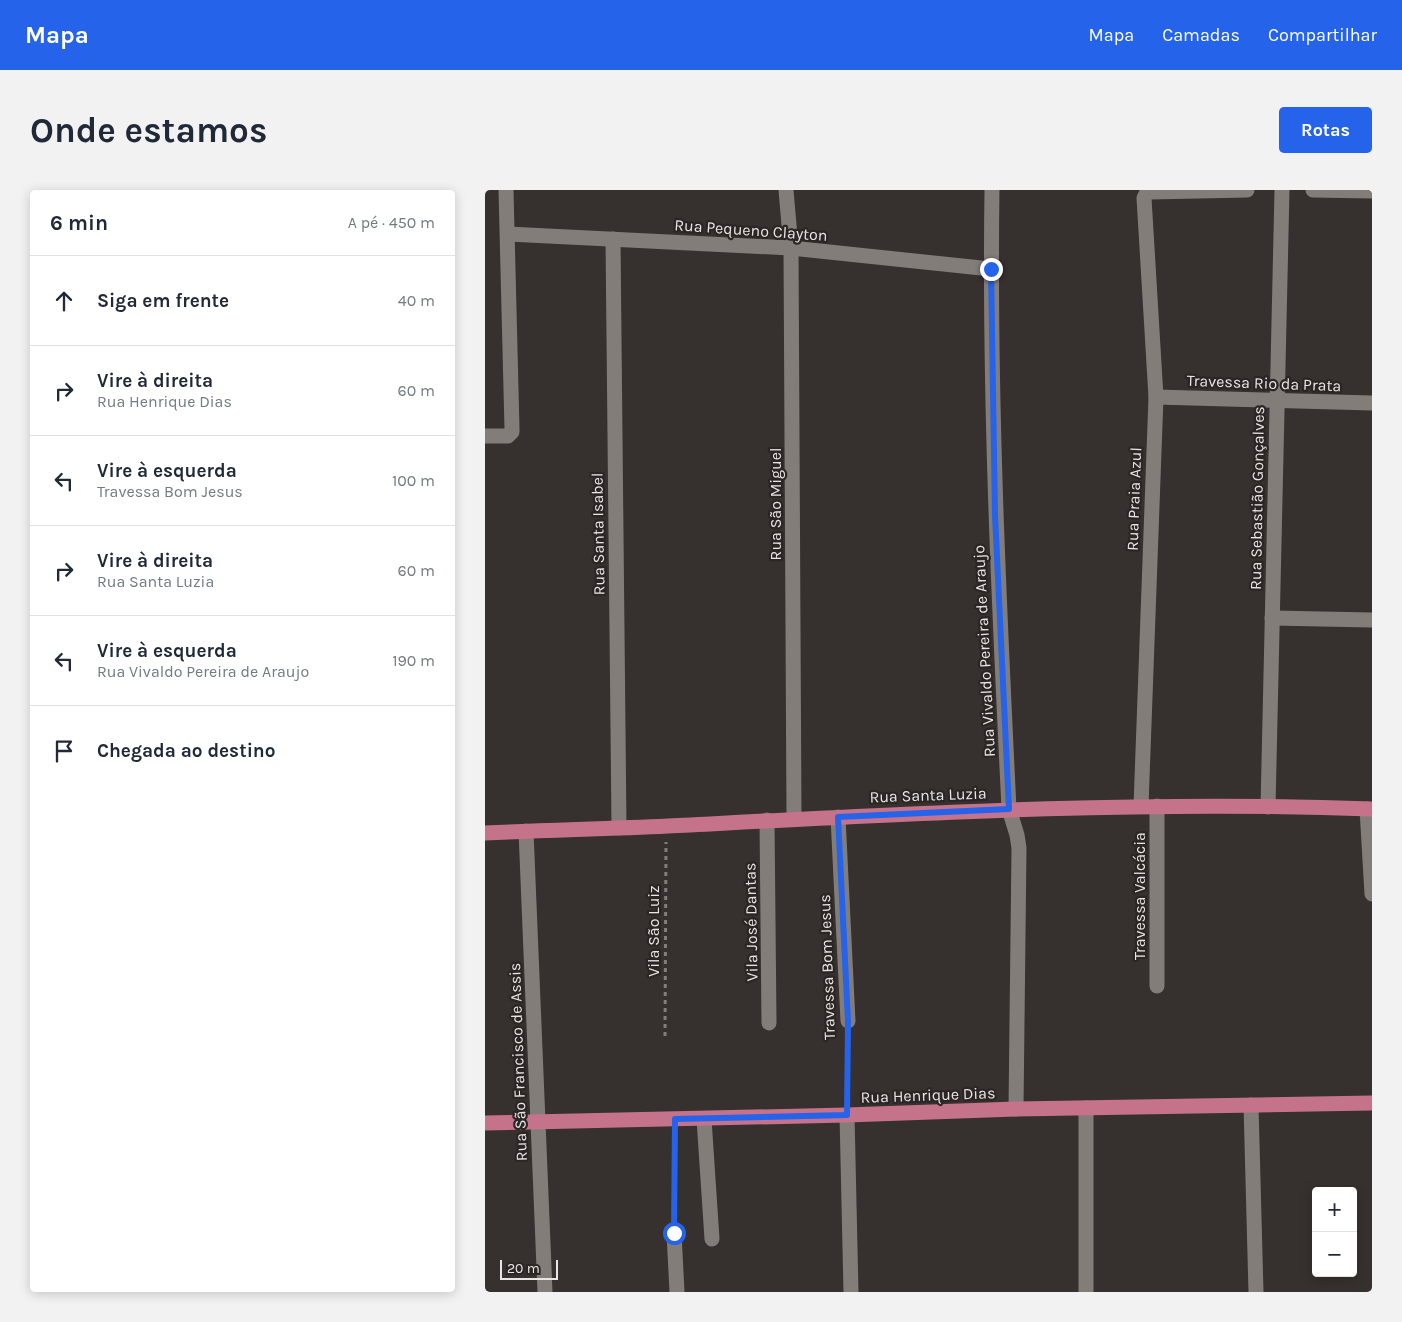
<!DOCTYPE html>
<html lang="pt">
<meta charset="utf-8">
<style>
body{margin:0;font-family:Karla,sans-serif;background:#f2f2f3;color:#1f2937}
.controls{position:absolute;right:15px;bottom:15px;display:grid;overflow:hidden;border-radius:5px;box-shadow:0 2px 12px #0003}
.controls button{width:45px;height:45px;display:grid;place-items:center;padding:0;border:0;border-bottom:1px solid #e0e1e3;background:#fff;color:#1f2937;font:25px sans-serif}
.scale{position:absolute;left:15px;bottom:12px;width:58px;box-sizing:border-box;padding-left:5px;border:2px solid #e9e5e4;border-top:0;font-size:14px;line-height:18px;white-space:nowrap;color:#e9e5e4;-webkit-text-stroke:4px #2b2624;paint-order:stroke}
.stop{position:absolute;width:15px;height:15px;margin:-11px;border:4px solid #2563eb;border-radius:50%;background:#fff}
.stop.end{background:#2563eb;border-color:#fff;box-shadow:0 1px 5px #0008}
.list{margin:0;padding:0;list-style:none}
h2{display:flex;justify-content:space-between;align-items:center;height:65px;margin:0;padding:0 20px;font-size:21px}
h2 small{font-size:16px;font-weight:400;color:#747a83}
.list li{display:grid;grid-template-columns:32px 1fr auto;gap:15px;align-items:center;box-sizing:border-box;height:90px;padding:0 20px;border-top:1px solid #e0e1e3}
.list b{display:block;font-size:19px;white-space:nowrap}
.list p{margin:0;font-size:16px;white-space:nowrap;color:#747a83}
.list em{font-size:16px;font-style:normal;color:#747a83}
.icon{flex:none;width:28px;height:28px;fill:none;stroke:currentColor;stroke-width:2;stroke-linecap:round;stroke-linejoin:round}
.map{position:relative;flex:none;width:887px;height:1102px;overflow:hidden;border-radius:5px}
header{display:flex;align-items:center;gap:30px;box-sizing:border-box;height:70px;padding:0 25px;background:#2563eb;color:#fff}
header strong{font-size:24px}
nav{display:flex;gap:28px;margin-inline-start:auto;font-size:18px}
.intro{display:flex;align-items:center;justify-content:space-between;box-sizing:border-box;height:120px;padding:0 30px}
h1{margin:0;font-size:35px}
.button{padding:12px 22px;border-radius:5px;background:#2563eb;color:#fff;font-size:18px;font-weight:700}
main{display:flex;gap:30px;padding:0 30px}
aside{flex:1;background:#fff;border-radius:5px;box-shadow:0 2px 12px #0003}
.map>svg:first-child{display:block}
</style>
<header>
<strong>Mapa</strong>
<nav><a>Mapa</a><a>Camadas</a><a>Compartilhar</a></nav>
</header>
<div class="intro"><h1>Onde estamos</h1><a class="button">Rotas</a></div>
<main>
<aside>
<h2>6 min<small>A pé · 450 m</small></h2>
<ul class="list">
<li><svg class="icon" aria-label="ahead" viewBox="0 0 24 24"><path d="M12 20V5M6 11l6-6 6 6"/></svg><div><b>Siga em frente</b></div><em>40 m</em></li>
<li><svg class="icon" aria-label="right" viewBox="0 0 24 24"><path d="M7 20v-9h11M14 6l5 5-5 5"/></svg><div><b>Vire à direita</b><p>Rua Henrique Dias</p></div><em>60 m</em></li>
<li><svg class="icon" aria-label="left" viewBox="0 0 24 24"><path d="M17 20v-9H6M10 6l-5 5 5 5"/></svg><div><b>Vire à esquerda</b><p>Travessa Bom Jesus</p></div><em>100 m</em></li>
<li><svg class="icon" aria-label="right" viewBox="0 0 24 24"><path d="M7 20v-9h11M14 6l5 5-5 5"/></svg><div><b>Vire à direita</b><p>Rua Santa Luzia</p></div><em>60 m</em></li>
<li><svg class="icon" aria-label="left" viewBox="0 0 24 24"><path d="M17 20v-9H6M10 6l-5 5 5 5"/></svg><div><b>Vire à esquerda</b><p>Rua Vivaldo Pereira de Araujo</p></div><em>190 m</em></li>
<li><svg class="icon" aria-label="arrive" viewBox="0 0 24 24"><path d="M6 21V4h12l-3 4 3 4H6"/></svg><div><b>Chegada ao destino</b></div></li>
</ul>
</aside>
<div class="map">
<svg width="887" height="1102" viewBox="0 0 887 1102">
<rect width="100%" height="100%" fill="#36302e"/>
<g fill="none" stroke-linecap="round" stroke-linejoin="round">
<g stroke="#837e7c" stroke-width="3" stroke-dasharray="4 4" stroke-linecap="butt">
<polyline points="180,846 181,652"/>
<polyline points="362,910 363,846"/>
<polyline points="189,1029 189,945"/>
</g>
<g stroke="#837d79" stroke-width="15">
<polyline points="301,0 306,58 309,628"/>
<path d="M507,0c-3,207 7,413 17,619l8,26 2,13 -3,261"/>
<polyline points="828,0 887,1"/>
<polyline points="23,44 306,58 506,79"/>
<polyline points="128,49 134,638"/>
<polyline points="671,207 887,213"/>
<polyline points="0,246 23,246 27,242 27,239 21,0"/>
<polyline points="787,428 887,430"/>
<polyline points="656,616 671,207 659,8 661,4 665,2 762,0"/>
<polyline points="672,616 672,796"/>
<polyline points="783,617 797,0"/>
<polyline points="882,619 887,704"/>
<polyline points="353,627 363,831"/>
<polyline points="282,630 284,833"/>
<polyline points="41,641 60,1102"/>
<polyline points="766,915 771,1102"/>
<polyline points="362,925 366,1102"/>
<polyline points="219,929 227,1049"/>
<polyline points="189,1043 192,1102"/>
<polyline points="601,1102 601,918"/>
</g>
<g stroke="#c4738b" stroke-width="15">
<path d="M0,643c61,-3 122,-4 183,-7 234,-12 469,-26 704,-17"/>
<polyline points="0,933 362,925 531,919 887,913"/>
</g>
</g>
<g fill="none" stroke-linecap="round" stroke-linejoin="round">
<polyline stroke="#2563eb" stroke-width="6" points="189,1043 190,929 362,925 363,831 353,627 524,619 510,325 506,79"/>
</g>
<g text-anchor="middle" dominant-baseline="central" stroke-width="4.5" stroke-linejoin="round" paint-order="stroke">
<g font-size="16" fill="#e9e5e4" stroke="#2b2624">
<text transform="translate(266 40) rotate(4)">Rua Pequeno Clayton</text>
<text transform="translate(779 193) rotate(2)">Travessa Rio da Prata</text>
<text transform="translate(772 308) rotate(-89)">Rua Sebastião Gonçalves</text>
<text transform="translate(649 309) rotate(-88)">Rua Praia Azul</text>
<text transform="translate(290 314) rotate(-90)">Rua São Miguel</text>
<text transform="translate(113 344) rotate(-91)">Rua Santa Isabel</text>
<text transform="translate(499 461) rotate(-93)">Rua Vivaldo Pereira de Araujo</text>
<text transform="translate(443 605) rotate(-2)">Rua Santa Luzia</text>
<text transform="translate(654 706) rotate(-90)">Travessa Valcácia</text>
<text transform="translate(266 732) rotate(-91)">Vila José Dantas</text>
<text transform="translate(168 741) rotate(-90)">Vila São Luiz</text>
<text transform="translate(342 777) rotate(-92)">Travessa Bom Jesus</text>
<text transform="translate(33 872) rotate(-92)">Rua São Francisco de Assis</text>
<text transform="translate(443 905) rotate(-2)">Rua Henrique Dias</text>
</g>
</g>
</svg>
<div class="controls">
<button>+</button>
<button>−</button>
</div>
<div class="scale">20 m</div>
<div class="stop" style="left:189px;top:1043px"></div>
<div class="stop end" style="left:506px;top:79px"></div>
</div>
</main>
